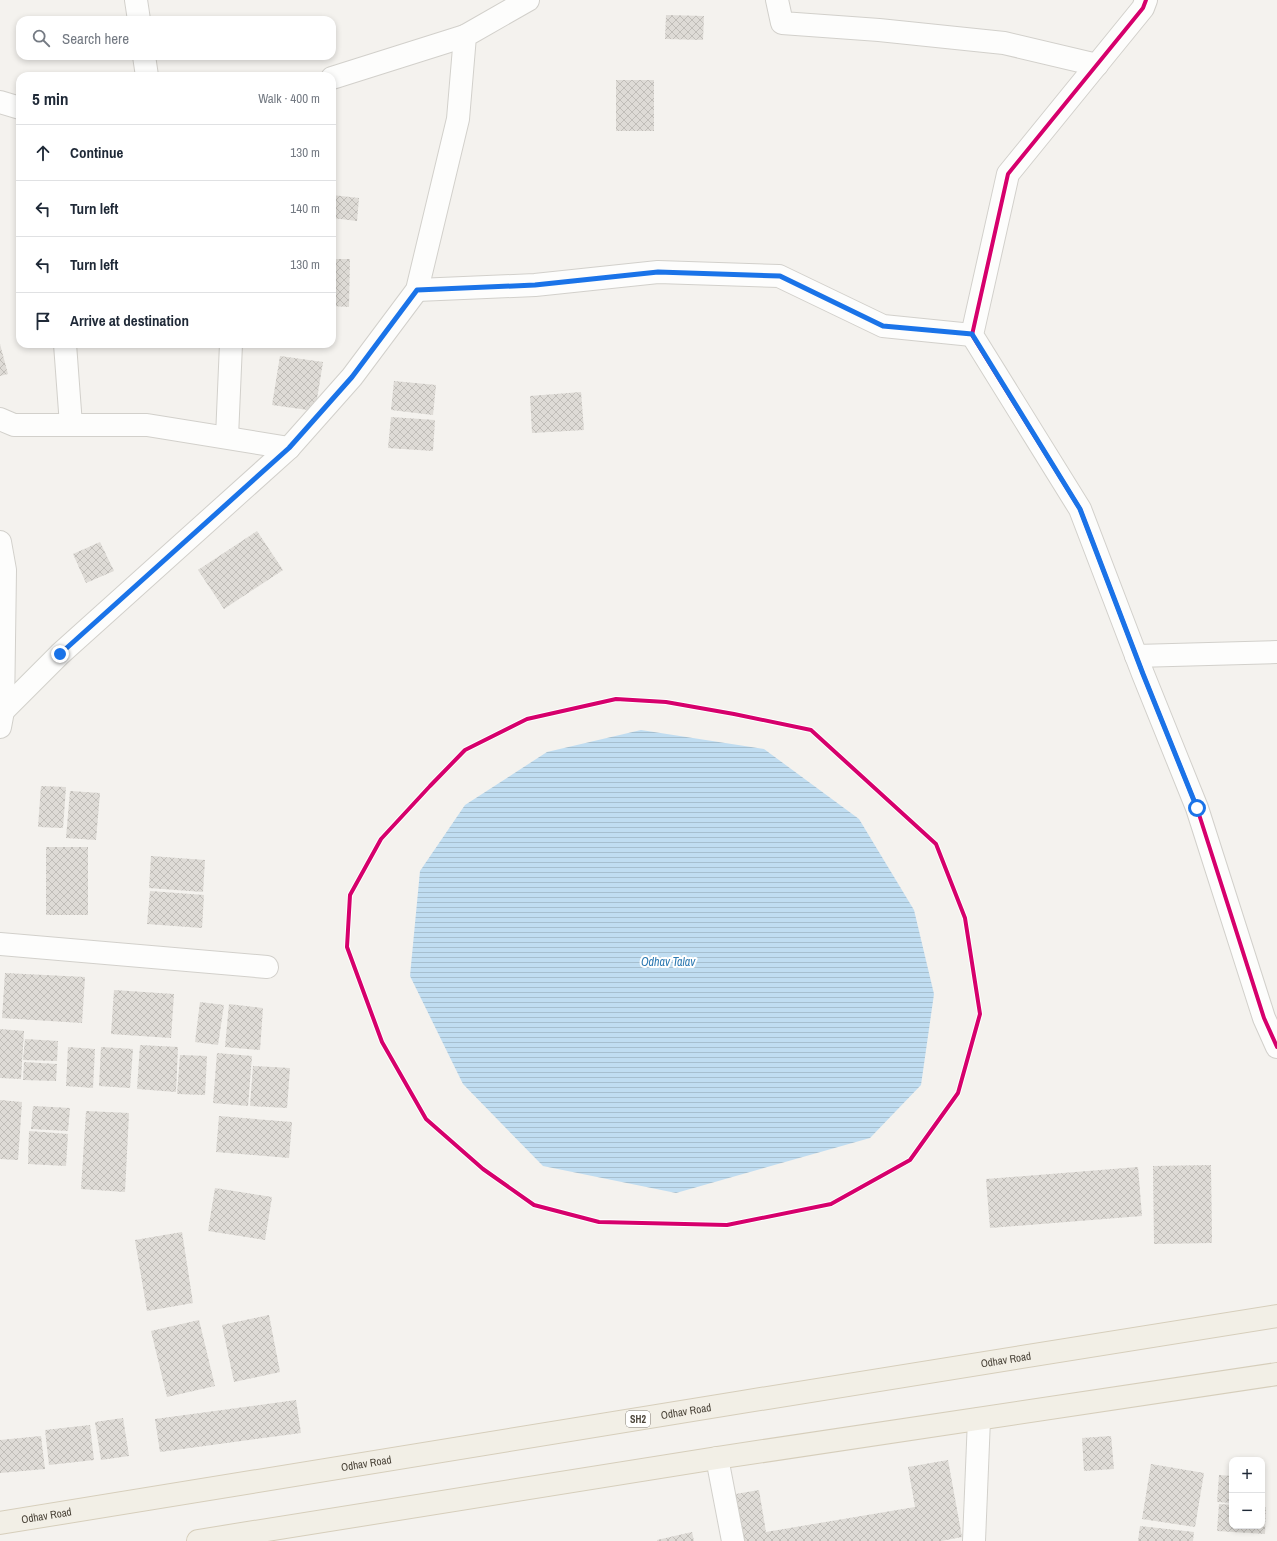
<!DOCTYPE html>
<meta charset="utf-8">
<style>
body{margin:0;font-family:"Archivo Narrow",sans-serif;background:#f2f2f3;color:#1f2937}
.controls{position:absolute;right:12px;bottom:12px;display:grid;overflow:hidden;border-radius:8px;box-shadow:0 2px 6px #0003}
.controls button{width:36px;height:36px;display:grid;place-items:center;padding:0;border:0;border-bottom:1px solid #e0e1e3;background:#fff;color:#1f2937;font:20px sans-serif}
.stop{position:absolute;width:12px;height:12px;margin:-9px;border:3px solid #1a73e8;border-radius:50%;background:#fff}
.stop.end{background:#1a73e8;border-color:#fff;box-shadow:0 1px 4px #0008}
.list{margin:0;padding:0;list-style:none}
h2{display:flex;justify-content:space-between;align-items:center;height:52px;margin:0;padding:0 16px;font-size:17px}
h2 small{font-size:13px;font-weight:400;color:#747a83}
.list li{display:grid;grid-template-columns:26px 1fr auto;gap:12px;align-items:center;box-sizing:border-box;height:56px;padding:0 16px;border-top:1px solid #e0e1e3}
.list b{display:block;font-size:15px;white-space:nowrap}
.list em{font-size:13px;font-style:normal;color:#747a83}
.icon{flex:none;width:22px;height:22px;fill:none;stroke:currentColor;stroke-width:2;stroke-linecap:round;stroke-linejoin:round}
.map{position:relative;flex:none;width:1277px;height:1541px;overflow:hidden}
.search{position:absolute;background:#fff;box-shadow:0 2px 6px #0003;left:16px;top:16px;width:320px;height:44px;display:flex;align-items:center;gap:10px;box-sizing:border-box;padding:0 14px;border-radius:12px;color:#747a83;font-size:15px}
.panel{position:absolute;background:#fff;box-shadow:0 2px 6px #0003;left:16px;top:72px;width:320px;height:276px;border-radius:12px}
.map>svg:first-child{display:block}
</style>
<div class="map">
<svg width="1277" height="1541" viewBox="0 0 1277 1541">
<defs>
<pattern id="water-rules" width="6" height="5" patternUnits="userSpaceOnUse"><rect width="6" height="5" fill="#c0ddf1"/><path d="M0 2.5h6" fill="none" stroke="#a6bfcf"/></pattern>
<pattern id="building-cross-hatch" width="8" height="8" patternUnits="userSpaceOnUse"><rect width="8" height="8" fill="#dedbd6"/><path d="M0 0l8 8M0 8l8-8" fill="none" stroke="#c0bdb8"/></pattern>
</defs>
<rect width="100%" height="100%" fill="#f4f2ee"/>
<polygon fill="url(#water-rules)" points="641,730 764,749 859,819 914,910 934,994 921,1085 870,1138 676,1193 543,1166 463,1084 410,976 420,871 465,805 547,752"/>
<g fill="url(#building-cross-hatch)">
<polygon points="666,15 704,16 703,40 665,39"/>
<rect x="616" y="80" width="38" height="51"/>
<polygon points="332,195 359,198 357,221 332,218"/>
<polygon points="332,259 350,259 349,307 332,306"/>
<polygon points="0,344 8,374 0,376"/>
<polygon points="280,356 323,362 315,411 272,405"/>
<polygon points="394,381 436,385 433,415 391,410"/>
<polygon points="581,392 584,430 532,433 530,396"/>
<polygon points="391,417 435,420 433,451 388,448"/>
<polygon points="257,531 283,570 224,609 198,570"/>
<polygon points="100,542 114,571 86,583 73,554"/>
<polygon points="41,786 66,787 63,828 38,827"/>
<polygon points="70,791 100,793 96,840 66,838"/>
<rect x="46" y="847" width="42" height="68"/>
<polygon points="151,856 205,860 203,892 149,888"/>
<polygon points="150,891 204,895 202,928 147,924"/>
<polygon points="5,973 85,977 82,1023 2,1018"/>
<polygon points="114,990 174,994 171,1038 111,1034"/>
<polygon points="200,1002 224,1005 218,1045 195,1042"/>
<polygon points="229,1004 263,1008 260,1050 225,1047"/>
<polygon points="0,1029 24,1031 21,1079 0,1078"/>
<polygon points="25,1039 58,1041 57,1061 23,1060"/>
<polygon points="140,1045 178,1047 176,1092 137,1089"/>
<polygon points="68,1047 95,1049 93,1088 66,1086"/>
<polygon points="101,1047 133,1049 130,1088 99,1086"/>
<polygon points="217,1053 252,1056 248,1106 213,1103"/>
<polygon points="180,1055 207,1056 205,1095 177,1094"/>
<polygon points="24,1062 57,1064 56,1081 23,1080"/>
<polygon points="253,1066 290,1068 287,1108 250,1106"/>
<polygon points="0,1100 22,1102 18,1160 0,1159"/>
<polygon points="33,1106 70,1108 68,1131 31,1129"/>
<polygon points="86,1111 129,1113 125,1192 81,1189"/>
<polygon points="219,1116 292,1122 289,1158 216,1152"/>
<polygon points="29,1131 68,1134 66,1166 28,1164"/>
<polygon points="1211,1165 1212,1243 1154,1244 1153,1166"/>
<polygon points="1138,1167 1142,1216 990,1228 986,1179"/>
<polygon points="215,1188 272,1197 265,1240 208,1231"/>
<polygon points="182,1232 193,1303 147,1311 135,1240"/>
<polygon points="269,1315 280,1372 234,1382 222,1325"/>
<polygon points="199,1320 215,1386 167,1397 151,1331"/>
<polygon points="296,1400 301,1433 160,1452 155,1419"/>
<polygon points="123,1418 129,1456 101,1460 95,1422"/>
<polygon points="90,1425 94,1460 49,1465 45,1430"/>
<polygon points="41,1436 45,1469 0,1473 0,1440"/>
<polygon points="1111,1436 1114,1469 1084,1471 1082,1438"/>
<polygon points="948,1460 962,1537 941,1541 739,1541 730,1495 759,1490 766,1532 915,1507 908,1467"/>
<polygon points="1151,1464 1204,1473 1195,1527 1142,1519"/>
<polygon points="1219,1475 1232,1476 1232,1503 1217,1502"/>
<polygon points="1219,1504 1232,1505 1232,1526 1262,1526 1262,1507 1266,1507 1265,1534 1217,1531"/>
<polygon points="1140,1526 1194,1532 1193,1541 1138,1541"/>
<polygon points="692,1532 694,1541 657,1541 657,1540"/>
</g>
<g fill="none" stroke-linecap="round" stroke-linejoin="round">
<defs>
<g id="minor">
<polyline points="136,0 139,20"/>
<polyline points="777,0 782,23 879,30 1004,43 1097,65"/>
<polyline points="1146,0 1143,8 1008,174 972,335 1080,509 1143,674 1197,808 1264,1018 1277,1047"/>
<polyline points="144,56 147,76"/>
<polyline points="332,78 465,36"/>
<polyline points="0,102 20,108"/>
<polyline points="417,290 535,285 658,272 779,276 883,326 972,335"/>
<polyline points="65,344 71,425"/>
<polyline points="0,419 14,425 147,425 289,448"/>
<polyline points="225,437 227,437 231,344"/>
<polyline points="1136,656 1277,652"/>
<polyline points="3,711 60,654 289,448 352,377 417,290 458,119 465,36 528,0"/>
<polyline points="0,944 267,967"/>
<polyline points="717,1458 733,1541"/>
<polyline points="974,1541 979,1419"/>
</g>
<polyline id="tertiary" points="0,542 5,570 3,711 0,727"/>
<g id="primary">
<path id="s1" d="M0,1523l742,-121 535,-86"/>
<polyline points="198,1541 717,1458 1277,1374"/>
</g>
</defs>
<use href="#minor" stroke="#d2d0cb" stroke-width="24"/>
<use href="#tertiary" stroke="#d2d0cb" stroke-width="24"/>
<use href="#primary" stroke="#d6cebb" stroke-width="24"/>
<use href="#minor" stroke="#fdfdfc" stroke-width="22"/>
<use href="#tertiary" stroke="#fdfdfc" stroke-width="22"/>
<use href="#primary" stroke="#f2efe6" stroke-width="22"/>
<defs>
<g id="cycleway">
<polyline points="1146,0 1143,8 1008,174 972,335 1080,509 1143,674 1197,808 1264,1018 1277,1047"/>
<polygon points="616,699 666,702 734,714 811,730 936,844 965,918 980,1014 958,1093 910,1160 831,1204 727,1225 599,1222 534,1205 483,1169 426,1119 382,1042 347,947 350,895 381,839 430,786 465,750 527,719"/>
</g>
</defs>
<use href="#cycleway" stroke="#fff" stroke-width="6"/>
<use href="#cycleway" stroke="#d6006c" stroke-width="4"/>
</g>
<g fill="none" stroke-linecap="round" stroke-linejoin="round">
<polyline stroke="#1a73e8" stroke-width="5" points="60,654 289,448 352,377 417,290 535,285 658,272 780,276 883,326 972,334 1080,509 1143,674 1197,808"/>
</g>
<g text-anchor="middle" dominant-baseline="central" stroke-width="4" stroke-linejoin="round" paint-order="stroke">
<rect fill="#fff" stroke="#817c74" stroke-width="1" x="626" y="1411" width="24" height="16" rx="3"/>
<g font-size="10" font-weight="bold" fill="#4b4439">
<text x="638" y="1419">SH2</text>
</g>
<g font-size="11" fill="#4b4439" stroke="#fff">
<text stroke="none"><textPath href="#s1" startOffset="1019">Odhav Road</textPath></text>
<text stroke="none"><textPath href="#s1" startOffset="695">Odhav Road</textPath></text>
<text stroke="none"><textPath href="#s1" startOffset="371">Odhav Road</textPath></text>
<text stroke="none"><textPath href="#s1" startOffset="47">Odhav Road</textPath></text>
</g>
<g font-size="12" font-style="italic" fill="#2e7ab2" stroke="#fff">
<text x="668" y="962">Odhav Talav</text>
</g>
</g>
</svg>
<div class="controls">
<button>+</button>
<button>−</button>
</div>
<div class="stop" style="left:1197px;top:808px"></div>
<div class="stop end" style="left:60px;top:654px"></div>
<div class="search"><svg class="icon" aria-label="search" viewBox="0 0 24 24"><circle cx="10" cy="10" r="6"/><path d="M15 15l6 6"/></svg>Search here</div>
<section class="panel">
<h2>5 min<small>Walk · 400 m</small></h2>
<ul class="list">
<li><svg class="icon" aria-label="ahead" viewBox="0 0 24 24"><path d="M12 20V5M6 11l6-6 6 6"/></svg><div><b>Continue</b></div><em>130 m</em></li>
<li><svg class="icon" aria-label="left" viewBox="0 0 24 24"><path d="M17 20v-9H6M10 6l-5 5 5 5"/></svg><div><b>Turn left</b></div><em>140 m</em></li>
<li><svg class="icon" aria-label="left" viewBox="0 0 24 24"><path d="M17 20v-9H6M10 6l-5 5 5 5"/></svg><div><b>Turn left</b></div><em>130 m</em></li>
<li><svg class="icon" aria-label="arrive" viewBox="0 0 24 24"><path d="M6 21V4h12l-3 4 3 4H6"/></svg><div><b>Arrive at destination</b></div></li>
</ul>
</section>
</div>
